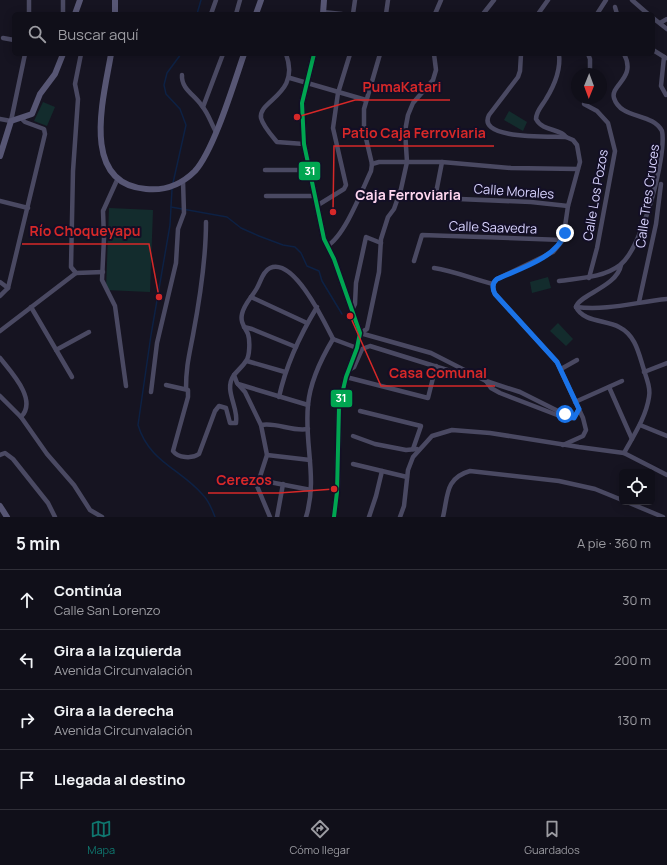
<!DOCTYPE html>
<html lang="es">
<meta charset="utf-8">
<style>
body{margin:0;font-family:Manrope,sans-serif;background:#1e1d26;color:#f1f3f6}
.controls{position:absolute;right:12px;bottom:12px;display:grid;overflow:hidden;border-radius:6px;box-shadow:0 2px 10px #0003}
.controls button{width:36px;height:36px;display:grid;place-items:center;padding:0;border:0;border-bottom:1px solid #302f38;background:#100f19;color:#f1f3f6;font:20px sans-serif}
.compass{position:absolute;left:571px;top:68px;width:36px;height:36px;border-radius:50%;background:#100f19;box-shadow:0 2px 10px #0003;rotate:181deg}
.stop{position:absolute;width:12px;height:12px;margin:-9px;border:3px solid #1a73e8;border-radius:50%;background:#fff}
.stop.end{background:#1a73e8;border-color:#fff;box-shadow:0 1px 4px #0008}
.list{margin:0;padding:0;list-style:none}
h2{display:flex;justify-content:space-between;align-items:center;height:52px;margin:0;padding:0 16px;font-size:17px}
h2 small{font-size:13px;font-weight:400;color:#9c9ca2}
.list li{display:grid;grid-template-columns:26px 1fr auto;gap:12px;align-items:center;box-sizing:border-box;height:60px;padding:0 16px;border-top:1px solid #302f38}
.list b{display:block;font-size:15px;white-space:nowrap}
.list p{margin:0;font-size:13px;white-space:nowrap;color:#9c9ca2}
.list em{font-size:13px;font-style:normal;color:#9c9ca2}
.icon{flex:none;width:22px;height:22px;fill:none;stroke:currentColor;stroke-width:2;stroke-linecap:round;stroke-linejoin:round}
.map{position:relative;flex:none;width:667px;height:517px;overflow:hidden}
.search{position:absolute;background:#100f19;box-shadow:0 2px 10px #0003;left:12px;right:12px;top:12px;height:44px;display:flex;align-items:center;gap:10px;box-sizing:border-box;padding:0 14px;border-radius:6px;color:#9c9ca2;font-size:15px}
.sheet{height:292px;background:#100f19}
nav{display:flex;justify-content:space-around;align-items:center;box-sizing:border-box;height:56px;border-top:1px solid #302f38;background:#100f19;font-size:11px;color:#9c9ca2}
nav a{display:grid;justify-items:center;gap:2px}
nav .on{color:#0f766e}
.map>svg:first-child{display:block}
</style>
<div class="map">
<svg width="667" height="517" viewBox="0 0 667 517">
<rect width="100%" height="100%" fill="#161421"/>
<g fill="#132c2d">
<polygon points="43,102 55,107 47,126 34,121"/>
<polygon points="509,111 527,122 523,131 504,120"/>
<polygon points="109,208 153,210 150,292 106,290"/>
<polygon points="548,277 551,288 532,293 530,282"/>
<polygon points="558,323 573,339 566,346 550,331"/>
</g>
<g fill="none" stroke-linecap="round" stroke-linejoin="round">
<g stroke="#0d2144" stroke-width="1.5">
<polyline points="197,14 201,0"/>
<polyline points="173,183 186,125 180,109 166,94 164,85 167,73 181,54"/>
<path d="M172,189l-2,36 -19,110 -13,90c11,37 43,44 65,70 6,6 9,14 12,22"/>
<polyline points="171,207 227,217 241,228 259,236 283,245 295,247 301,253 307,266 319,271 322,281 342,314"/>
</g>
<g stroke="#4a4962" stroke-width="4.5">
<polyline points="63,0 63,14"/>
<polyline points="632,0 648,14"/>
<polyline points="615,7 617,14"/>
<polyline points="323,12 342,14"/>
<polyline points="29,14 29,0"/>
<polyline points="211,14 216,0"/>
<polyline points="236,14 240,0"/>
<polyline points="353,14 355,0"/>
<polyline points="386,14 388,0"/>
<polyline points="435,14 441,0"/>
<polyline points="483,14 494,0"/>
<polyline points="538,14 548,0"/>
<polyline points="597,14 606,0"/>
<polyline points="653,18 667,29"/>
<polyline points="660,23 667,19"/>
<polyline points="3,38 14,40"/>
<polyline points="653,50 666,58"/>
<polyline points="81,54 75,84 78,99 73,171 71,267 76,273 103,272"/>
<path d="M286,54c15,41 -28,46 -25,64 2,8 11,18 16,24l27,2"/>
<path d="M521,54l-1,17 -2,6 -29,38c-13,25 63,21 77,22l7,3 4,5 3,17 -12,44 -5,34 -10,12 -56,27c-5,4 -5,9 -2,15l62,68 26,56 3,12 -3,6 -20,9"/>
<path d="M559,54c2,16 -5,32 -13,45 -4,7 -10,12 -10,20 7,13 24,9 30,18"/>
<polyline points="588,54 590,59 590,74"/>
<polyline points="664,57 661,86 666,95"/>
<path d="M182,75c-1,14 13,20 20,31 6,7 9,17 14,26"/>
<polyline points="290,78 366,100"/>
<polyline points="585,98 584,104 597,111 608,123 615,151 597,248 589,278"/>
<polyline points="203,107 223,54"/>
<polyline points="0,119 11,121 25,54"/>
<polyline points="442,162 435,198 531,202 568,206"/>
<polyline points="372,164 379,162 442,162 511,168 578,169"/>
<polyline points="372,164 364,130 364,109 380,54"/>
<polyline points="265,170 310,170"/>
<polyline points="118,178 103,211 104,238 102,280 115,306 126,386"/>
<polyline points="266,196 316,196"/>
<polyline points="0,201 28,208"/>
<polyline points="318,205 344,189 346,185 333,128 338,93 350,54"/>
<path d="M327,246c18,-10 35,-56 44,-75l1,-7"/>
<polyline points="414,261 422,235 563,240"/>
<path d="M434,268c20,3 39,11 59,16"/>
<path d="M559,281c20,-3 44,-3 61,-16 22,-16 47,-110 42,-134 -10,-19 -41,-11 -48,-33 -4,-13 23,-20 10,-44"/>
<polyline points="0,282 8,288"/>
<polyline points="0,296 8,288 45,134 44,129 25,122 22,119"/>
<polyline points="251,297 307,323"/>
<polyline points="639,302 656,224 661,184"/>
<polyline points="31,307 72,377"/>
<path d="M576,307c7,15 30,13 43,20 18,9 20,29 26,46 2,8 6,15 4,24 -3,20 -15,38 -25,56"/>
<path d="M576,307c31,4 60,-5 91,-8"/>
<path d="M576,307c2,-12 41,-20 45,-42"/>
<polyline points="352,310 355,304 356,283 366,237 381,243"/>
<polyline points="244,327 252,329 296,347"/>
<polyline points="0,331 76,273"/>
<polyline points="360,333 367,329 379,272 381,239 388,217 394,209 401,189 407,162 405,131 408,115 413,103 433,80 436,70 434,54"/>
<polyline points="360,333 431,353 486,381 520,392 572,418"/>
<polyline points="333,339 357,348"/>
<polyline points="56,350 89,332"/>
<path d="M0,358c11,14 38,42 21,59"/>
<polyline points="247,361 285,372"/>
<polyline points="561,369 577,360"/>
<polyline points="349,370 354,367 362,349 370,346 460,374 470,374"/>
<polyline points="644,372 667,363"/>
<polyline points="346,377 428,398 436,366"/>
<polyline points="486,381 491,388 500,393 565,418 572,418"/>
<polyline points="238,384 308,405"/>
<path d="M166,385l22,5v7l-15,54c5,7 19,8 26,3l16,-43 4,-5 7,2 4,15h6c3,-16 -13,-33 -2,-48"/>
<polyline points="609,387 632,439"/>
<path d="M186,389c0,-22 3,-33 7,-54 7,-37 13,-76 13,-113"/>
<polyline points="151,392 157,343 176,263 178,229 184,213 183,181"/>
<polyline points="0,396 21,417 47,454 74,485 90,510 102,517"/>
<path d="M279,397c7,-32 21,-62 38,-90"/>
<polyline points="575,402 622,381"/>
<polyline points="360,411 421,426 413,449"/>
<polyline points="572,418 575,416 579,409"/>
<path d="M261,425c16,-3 31,7 47,4"/>
<polyline points="640,425 667,436"/>
<polyline points="353,436 375,444 406,450 417,449"/>
<polyline points="0,455 5,453 13,459 48,503 55,517"/>
<polyline points="267,455 310,460"/>
<polyline points="353,464 407,477"/>
<polyline points="259,480 311,490"/>
<polyline points="627,502 663,517"/>
<path d="M270,517l-13,-31 10,-31 -6,-30 -16,-33 -8,-9 -3,-8c4,-5 9,-9 12,-14 4,-5 4,-21 2,-27 -3,-7 -8,-11 -6,-20 2,-10 10,-17 15,-26 4,-7 6,-17 13,-20 24,-11 55,55 63,71"/>
<polyline points="277,517 283,484"/>
<path d="M306,517c12,-38 -2,-74 2,-112 2,-23 13,-46 25,-66"/>
<polyline points="369,517 376,496 382,471"/>
<polyline points="400,517 404,506 408,470 413,457 432,436 452,430 490,433 579,447 624,453 667,475"/>
<path d="M443,517c5,-21 2,-39 27,-46l89,10 36,8 27,11"/>
</g>
<g stroke="#575674" stroke-width="6">
<polyline points="75,14 80,0"/>
<polyline points="115,14 115,0"/>
<polyline points="256,14 261,0"/>
<polyline points="323,14 324,0"/>
<path d="M111,54c-7,42 -32,130 35,135 19,2 36,-5 49,-18 19,-21 39,-88 49,-117"/>
<polyline points="314,54 302,103 304,144 324,239 334,259 360,333 357,348 346,377 339,407 337,492 334,517"/>
<polyline points="0,156 11,121 32,114 40,94 55,74 63,54"/>
<polyline points="0,506 7,517"/>
</g>
<defs>
<polyline id="bus-1" points="314,54 302,103 304,144 324,239 334,259 360,333 357,348 346,377 339,407 337,492 334,517"/>
</defs>
<use href="#bus-1" stroke="#130f26" stroke-width="7"/>
<use href="#bus-1" stroke="#00a651" stroke-width="4"/>
</g>
<g fill="none" stroke-linecap="round" stroke-linejoin="round">
<path stroke="#1a73e8" stroke-width="5" d="M565,233c-8,25 -46,36 -68,46 -5,4 -5,9 -2,15l62,68 22,47 -5,9 -9,-4"/>
</g>
<g text-anchor="middle" dominant-baseline="central" stroke-width="4" stroke-linejoin="round" paint-order="stroke">
<g font-size="13" fill="#d9d4ff" stroke="#130f26">
<text transform="translate(514 191) rotate(4)">Calle Morales</text>
<text transform="translate(595 195) rotate(-80)">Calle Los Pozos</text>
<text transform="translate(647 196) rotate(-82)">Calle Tres Cruces</text>
<text transform="translate(493 227) rotate(2)">Calle Saavedra</text>
</g>
<g font-size="14" font-weight="bold" fill="#ffd6f0" stroke="#130f26">
<text x="408" y="194">Caja Ferroviaria</text>
</g>
</g>
<path fill="none" stroke="#d62828" stroke-width="1.5" d="M297 117L355 100H450M333 212L334 146H494M159 297L149 244H22M350 316L381 386H495M334 489L279 493H208"/>
<g fill="#d62828" stroke="#130f26" stroke-width="1.5">
<circle cx="297" cy="117" r="4"/>
<circle cx="333" cy="212" r="4"/>
<circle cx="159" cy="297" r="4"/>
<circle cx="350" cy="316" r="4"/>
<circle cx="334" cy="489" r="4"/>
</g>
<g font-size="14" text-anchor="middle" font-weight="bold" fill="#d62828" stroke="#130f26" stroke-width="4" stroke-linejoin="round" paint-order="stroke">
<text x="402" y="92">PumaKatari</text>
<text x="414" y="138">Patio Caja Ferroviaria</text>
<text x="85" y="236">Río Choqueyapu</text>
<text x="438" y="378">Casa Comunal</text>
<text x="244" y="485">Cerezos</text>
</g>
<g stroke="#130f26" stroke-width="1.5">
<rect x="298" y="161" width="23" height="20" rx="4" fill="#00a651"/>
<rect x="330" y="389" width="23" height="19" rx="4" fill="#00a651"/>
</g>
<g font-size="11" text-anchor="middle" font-weight="bold" fill="#fff">
<text x="310" y="175">31</text>
<text x="341" y="402">31</text>
</g>
</svg>
<div class="controls">
<button><svg class="icon" aria-label="locate" viewBox="0 0 24 24"><circle cx="12" cy="12" r="6"/><path d="M12 2v4M12 18v4M2 12h4M18 12h4"/></svg></button>
</div>
<svg class="compass" viewBox="-18 -18 36 36"><path d="M0-13l5 13h-10z" fill="#e53935"/><path d="M0 13l5-13h-10z" fill="#9c9ca2"/></svg>
<div class="stop" style="left:565px;top:414px"></div>
<div class="stop end" style="left:565px;top:233px"></div>
<div class="search"><svg class="icon" aria-label="search" viewBox="0 0 24 24"><circle cx="10" cy="10" r="6"/><path d="M15 15l6 6"/></svg>Buscar aquí</div>
</div>
<section class="sheet">
<h2>5 min<small>A pie · 360 m</small></h2>
<ul class="list">
<li><svg class="icon" aria-label="ahead" viewBox="0 0 24 24"><path d="M12 20V5M6 11l6-6 6 6"/></svg><div><b>Continúa</b><p>Calle San Lorenzo</p></div><em>30 m</em></li>
<li><svg class="icon" aria-label="left" viewBox="0 0 24 24"><path d="M17 20v-9H6M10 6l-5 5 5 5"/></svg><div><b>Gira a la izquierda</b><p>Avenida Circunvalación</p></div><em>200 m</em></li>
<li><svg class="icon" aria-label="right" viewBox="0 0 24 24"><path d="M7 20v-9h11M14 6l5 5-5 5"/></svg><div><b>Gira a la derecha</b><p>Avenida Circunvalación</p></div><em>130 m</em></li>
<li><svg class="icon" aria-label="arrive" viewBox="0 0 24 24"><path d="M6 21V4h12l-3 4 3 4H6"/></svg><div><b>Llegada al destino</b></div></li>
</ul>
</section>
<nav>
<a class="on"><svg class="icon" aria-label="map" viewBox="0 0 24 24"><path d="M3 6l6-2 6 2 6-2v14l-6 2-6-2-6 2zM9 4v14M15 6v14"/></svg>Mapa</a>
<a><svg class="icon" aria-label="directions" viewBox="0 0 24 24"><path d="M12 3l9 9-9 9-9-9zM9 14v-3h6M13 9l2 2-2 2"/></svg>Cómo llegar</a>
<a><svg class="icon" aria-label="saved" viewBox="0 0 24 24"><path d="M7 4h10v16l-5-4-5 4z"/></svg>Guardados</a>
</nav>
